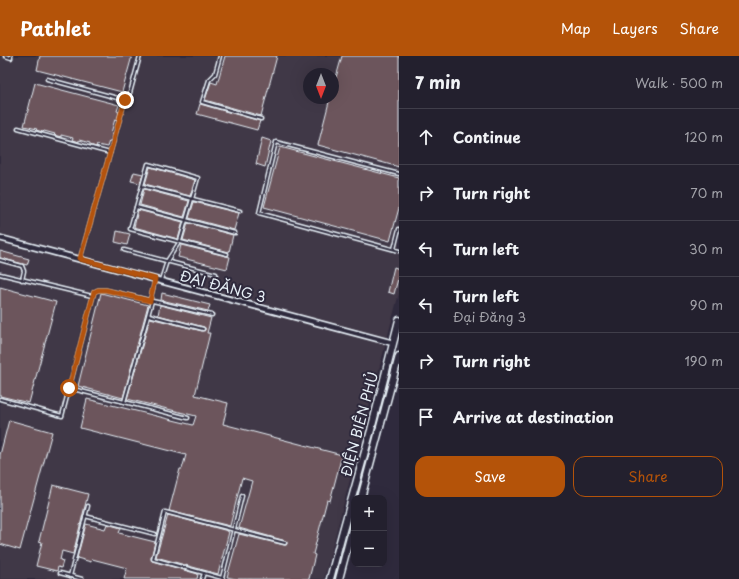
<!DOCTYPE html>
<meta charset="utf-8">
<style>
body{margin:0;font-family:"Playpen Sans",sans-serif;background:#2b2836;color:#f1f3f6}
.controls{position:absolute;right:12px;bottom:12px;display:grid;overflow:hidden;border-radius:8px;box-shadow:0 4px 16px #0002}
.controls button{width:36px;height:36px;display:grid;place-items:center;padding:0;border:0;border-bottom:1px solid #403e4a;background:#23202e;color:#f1f3f6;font:20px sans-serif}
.compass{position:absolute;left:303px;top:12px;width:36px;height:36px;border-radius:50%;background:#23202e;box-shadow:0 4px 16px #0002;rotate:180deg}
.stop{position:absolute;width:12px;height:12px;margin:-9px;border:3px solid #b45309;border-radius:50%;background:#fff}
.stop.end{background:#b45309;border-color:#fff;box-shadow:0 1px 4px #0008}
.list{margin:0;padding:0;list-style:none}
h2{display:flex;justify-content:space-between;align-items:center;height:52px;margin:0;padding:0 16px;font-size:17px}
h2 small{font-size:13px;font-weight:400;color:#a3a3aa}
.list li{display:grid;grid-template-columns:26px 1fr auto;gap:12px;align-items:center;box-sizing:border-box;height:56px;padding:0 16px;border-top:1px solid #403e4a}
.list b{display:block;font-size:15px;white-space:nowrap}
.list p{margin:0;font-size:13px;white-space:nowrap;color:#a3a3aa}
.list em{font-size:13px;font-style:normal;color:#a3a3aa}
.actions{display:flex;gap:8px;padding:12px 16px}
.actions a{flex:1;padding:9px 0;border:1px solid #b45309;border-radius:12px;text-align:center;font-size:14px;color:#b45309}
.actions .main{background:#b45309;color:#fff}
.icon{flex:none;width:22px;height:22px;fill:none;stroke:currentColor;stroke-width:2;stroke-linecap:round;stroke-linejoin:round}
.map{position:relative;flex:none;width:399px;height:523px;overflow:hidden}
header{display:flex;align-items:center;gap:24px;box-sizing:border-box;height:56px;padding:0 20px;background:#b45309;color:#fff}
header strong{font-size:19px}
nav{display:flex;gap:22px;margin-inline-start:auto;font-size:14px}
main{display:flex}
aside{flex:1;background:#23202e}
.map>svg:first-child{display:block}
</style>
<header>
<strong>Pathlet</strong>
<nav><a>Map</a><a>Layers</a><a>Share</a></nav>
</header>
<main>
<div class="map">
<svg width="399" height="523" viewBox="0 0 399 523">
<rect width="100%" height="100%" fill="#2f2a3d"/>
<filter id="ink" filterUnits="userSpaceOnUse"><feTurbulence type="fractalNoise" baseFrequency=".025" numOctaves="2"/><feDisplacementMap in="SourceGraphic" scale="8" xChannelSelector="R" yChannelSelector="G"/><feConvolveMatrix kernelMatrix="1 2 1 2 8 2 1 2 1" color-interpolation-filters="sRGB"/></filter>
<g filter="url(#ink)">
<path fill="#413746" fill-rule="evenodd" d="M0,0h399v237l-75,286h-324zM309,18h24v24h-24z"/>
<g fill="#6c555b" stroke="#e8f1f8">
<polygon points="40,0 132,0 122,36 37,14"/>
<polygon points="225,0 277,0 261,60 205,44 211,26 217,28"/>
<polygon points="342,0 399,0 399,111 318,89 330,42 333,42 333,32"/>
<polygon points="35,27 119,49 117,55 119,56 117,64 115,63 111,77 113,77 111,85 109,85 107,91 97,89 96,91 90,89 90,87 79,84 79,86 72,84 73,82 61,79 61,81 54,79 55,78 44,75 43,76 36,74 37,73 24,70"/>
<polygon points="200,48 260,65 257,74 197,58"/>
<polygon points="262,82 271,85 265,111 256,108"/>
<polygon points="280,91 399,122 399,152 390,185 264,151"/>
<polygon points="150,111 195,124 190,140 145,128"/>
<polygon points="134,116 143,118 140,127 131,125"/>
<polygon points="144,133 189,145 184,161 140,149"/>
<polygon points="194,146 239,157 234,174 189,162"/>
<polygon points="138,154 183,166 178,183 134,171"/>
<polygon points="188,167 233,179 229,196 183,184"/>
<polygon points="117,175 130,178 127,189 115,186"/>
<polygon points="181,189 230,201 227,213 178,201"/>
<polygon points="0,195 29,203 27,209 0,202"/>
<polygon points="394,211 399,213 399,219 394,238 388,236"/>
<polygon points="0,231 56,246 29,347 0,340"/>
<polygon points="101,237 148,249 123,342 78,330"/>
<polygon points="162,237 210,249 208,255 161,244"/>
<polygon points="160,249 211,262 207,277 210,277 195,339 228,347 223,368 342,399 330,445 327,444 313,498 315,499 309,523 236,523 227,521 239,478 284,489 286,489 287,487 286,485 239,472 252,425 242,422 230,470 169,455 180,413 182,413 186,399 80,372 87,343 193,369 196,360 127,343 150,262 202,275 205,274 205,272 204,271 158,259"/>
<polygon points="9,364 52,376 20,494 0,488 0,399"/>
<polygon points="53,429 88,438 73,498 62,495 60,504 63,505 61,512 58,511 57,515 36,510 42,486 39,485"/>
<polygon points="168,459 228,475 228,476 229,476 218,518 156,501"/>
<polygon points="86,468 105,473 107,468 121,472 119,477 155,486 151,502 152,505 198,518 197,523 124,523 127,512 92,503 91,506 77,502"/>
</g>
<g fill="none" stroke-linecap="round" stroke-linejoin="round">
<defs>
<g id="service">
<polyline points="5,0 11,2 11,0"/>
<polyline points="220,0 215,18 209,24 202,46 261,63"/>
<polyline points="47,23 125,44"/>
<polyline points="18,72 110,97"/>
<polyline points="399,118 276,86 259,157 399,195"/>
<polyline points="142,130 240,155"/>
<polyline points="136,151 235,177"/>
<polyline points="394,193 399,173"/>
<polyline points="124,194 216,218"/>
<polyline points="80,203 125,44 130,37 140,0"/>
<polyline points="0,204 22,210 24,215 22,224"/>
<polyline points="0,218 92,240"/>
<polyline points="161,224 167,205 180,185 198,122 148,108 130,173 227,198"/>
<polyline points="150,245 155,224"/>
<polyline points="149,259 203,273"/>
<polyline points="69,332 188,362"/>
<polyline points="0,343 62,360 93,240 94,236 98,234 106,234 212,259"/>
<polyline points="124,346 152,245"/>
<polyline points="85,460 155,478"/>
<polyline points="60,517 82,523"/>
<polyline points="70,520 88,450"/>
<polyline points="222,522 242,440"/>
<polyline points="202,523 204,517"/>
<polyline points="223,523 222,522 153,503 165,456 285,487"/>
</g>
<polyline id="minor" points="0,182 393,287"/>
<g id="secondary">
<polyline points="361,442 399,300"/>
<polyline points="330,523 342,478 371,374 399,264"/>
<polyline points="339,523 354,466"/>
</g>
</defs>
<use href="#service" stroke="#e8f1f8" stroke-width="5"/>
<use href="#minor" stroke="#e8f1f8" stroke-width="8"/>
<use href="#secondary" stroke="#e8f1f8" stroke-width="9"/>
<use href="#service" stroke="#2f2a3d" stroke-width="2"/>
<use href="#minor" stroke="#2f2a3d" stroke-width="4.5"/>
<use href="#secondary" stroke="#2f2a3d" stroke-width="6"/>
</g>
</g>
<g fill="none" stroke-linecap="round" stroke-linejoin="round" filter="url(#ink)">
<polyline stroke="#b45309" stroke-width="5" points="69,332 94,236 98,234 106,234 150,245 155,223 80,203 125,44"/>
</g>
<g text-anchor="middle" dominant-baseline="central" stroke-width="4" stroke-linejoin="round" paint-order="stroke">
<g font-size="14" fill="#e8f1f8" stroke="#2f2a3d">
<text transform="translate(223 230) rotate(15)">ĐẠI ĐĂNG 3</text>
<text transform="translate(359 368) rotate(-75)">ĐIỆN BIÊN PHỦ</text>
</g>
</g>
</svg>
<div class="controls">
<button>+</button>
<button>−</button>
</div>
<svg class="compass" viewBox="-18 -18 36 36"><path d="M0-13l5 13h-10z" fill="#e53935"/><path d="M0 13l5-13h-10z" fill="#a3a3aa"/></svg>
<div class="stop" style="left:69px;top:332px"></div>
<div class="stop end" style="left:125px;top:44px"></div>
</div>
<aside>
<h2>7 min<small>Walk · 500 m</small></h2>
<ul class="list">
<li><svg class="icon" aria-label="ahead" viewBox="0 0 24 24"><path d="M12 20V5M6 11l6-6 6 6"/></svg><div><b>Continue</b></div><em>120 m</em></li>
<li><svg class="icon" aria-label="right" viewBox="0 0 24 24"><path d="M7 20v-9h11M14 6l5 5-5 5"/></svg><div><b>Turn right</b></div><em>70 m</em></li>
<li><svg class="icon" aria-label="left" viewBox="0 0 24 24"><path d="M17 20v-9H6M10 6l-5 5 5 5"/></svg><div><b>Turn left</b></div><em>30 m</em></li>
<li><svg class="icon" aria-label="left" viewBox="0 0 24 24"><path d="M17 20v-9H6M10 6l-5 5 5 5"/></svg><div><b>Turn left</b><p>Đại Đăng 3</p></div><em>90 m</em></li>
<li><svg class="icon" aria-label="right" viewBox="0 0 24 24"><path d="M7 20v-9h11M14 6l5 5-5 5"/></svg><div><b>Turn right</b></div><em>190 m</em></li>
<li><svg class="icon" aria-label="arrive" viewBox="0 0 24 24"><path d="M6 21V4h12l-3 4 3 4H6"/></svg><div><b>Arrive at destination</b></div></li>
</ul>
<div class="actions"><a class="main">Save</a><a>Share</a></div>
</aside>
</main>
